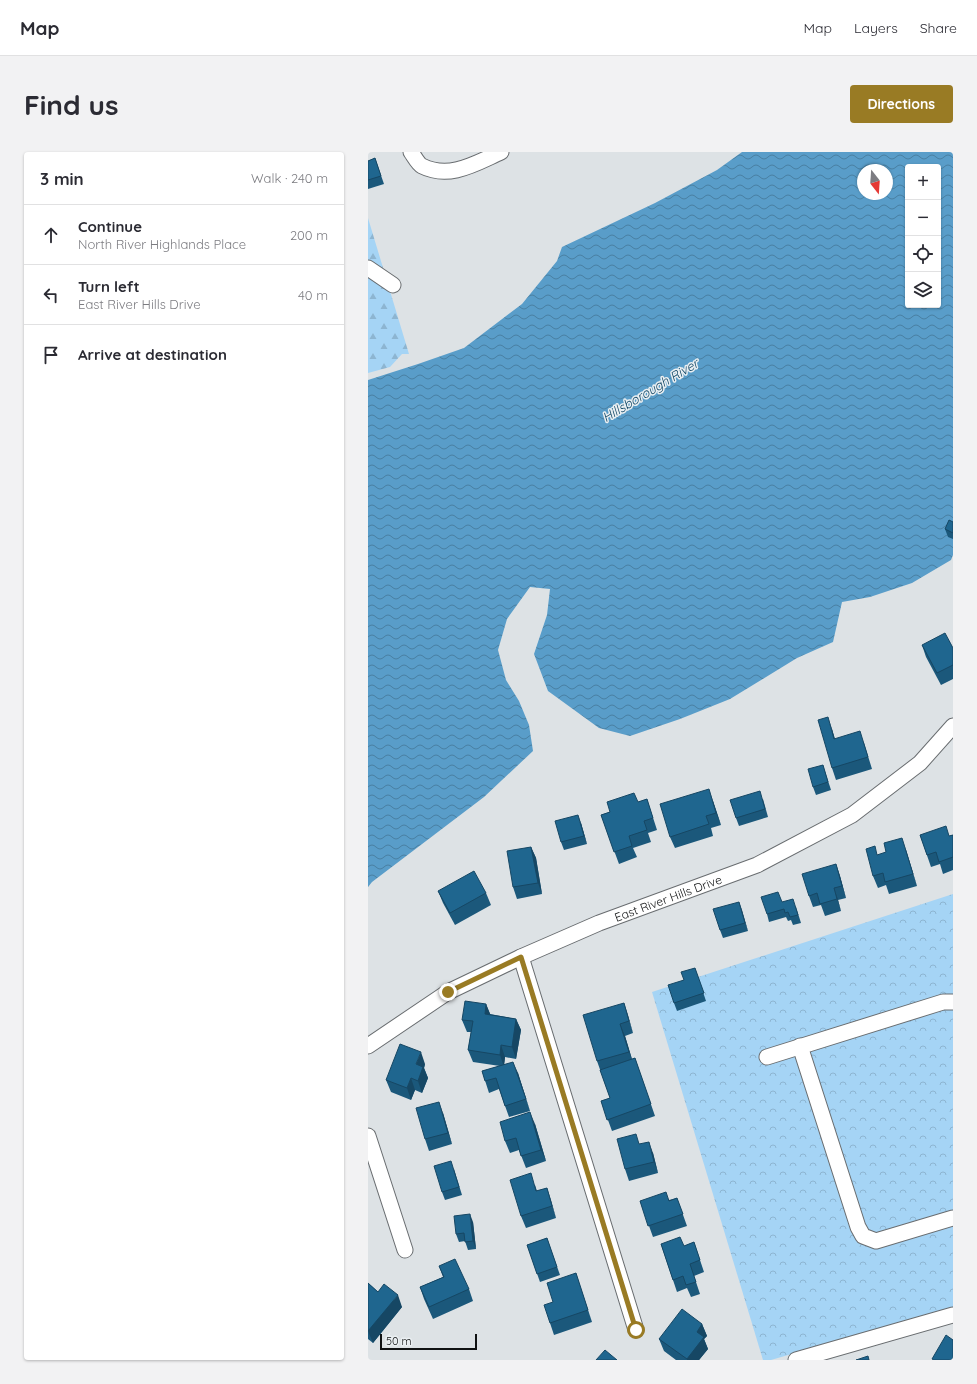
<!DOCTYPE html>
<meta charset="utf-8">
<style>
body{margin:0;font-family:Quicksand,sans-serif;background:#f2f2f3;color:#2b2b33}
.controls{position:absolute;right:12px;top:12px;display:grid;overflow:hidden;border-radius:4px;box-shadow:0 1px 3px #0004}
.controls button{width:36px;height:36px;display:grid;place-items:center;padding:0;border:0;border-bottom:1px solid #e1e1e2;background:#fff;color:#2b2b33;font:20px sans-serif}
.compass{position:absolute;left:489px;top:12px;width:36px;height:36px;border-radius:50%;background:#fff;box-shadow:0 1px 3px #0004;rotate:163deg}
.scale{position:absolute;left:12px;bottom:10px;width:97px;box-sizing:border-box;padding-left:4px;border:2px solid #101213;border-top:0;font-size:11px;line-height:14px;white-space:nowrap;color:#101213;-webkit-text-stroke:3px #eaeff2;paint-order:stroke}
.stop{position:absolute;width:12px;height:12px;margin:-9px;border:3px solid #997b24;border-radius:50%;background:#fff}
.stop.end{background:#997b24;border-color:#fff;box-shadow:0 1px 4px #0008}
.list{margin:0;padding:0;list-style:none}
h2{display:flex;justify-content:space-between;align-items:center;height:52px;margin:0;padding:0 16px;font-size:17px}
h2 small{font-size:13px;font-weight:400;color:#7c7c81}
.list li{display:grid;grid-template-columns:26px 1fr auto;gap:12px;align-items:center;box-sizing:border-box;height:60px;padding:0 16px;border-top:1px solid #e1e1e2}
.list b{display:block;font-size:15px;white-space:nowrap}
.list p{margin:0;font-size:13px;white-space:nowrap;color:#7c7c81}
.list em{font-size:13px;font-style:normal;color:#7c7c81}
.icon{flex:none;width:22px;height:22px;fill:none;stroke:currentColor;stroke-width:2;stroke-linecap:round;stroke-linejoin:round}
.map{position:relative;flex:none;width:585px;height:1208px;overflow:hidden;border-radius:4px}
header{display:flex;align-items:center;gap:24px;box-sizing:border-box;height:56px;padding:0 20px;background:#fff;border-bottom:1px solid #e1e1e2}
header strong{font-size:19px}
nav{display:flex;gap:22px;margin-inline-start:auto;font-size:14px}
.intro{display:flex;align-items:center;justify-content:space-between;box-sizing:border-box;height:96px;padding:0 24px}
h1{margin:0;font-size:28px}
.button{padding:10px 18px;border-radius:4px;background:#997b24;color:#fff;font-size:14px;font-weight:700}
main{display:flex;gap:24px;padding:0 24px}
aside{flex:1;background:#fff;border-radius:4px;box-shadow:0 1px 3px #0004}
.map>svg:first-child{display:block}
</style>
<header>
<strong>Map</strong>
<nav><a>Map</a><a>Layers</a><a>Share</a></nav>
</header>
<div class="intro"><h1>Find us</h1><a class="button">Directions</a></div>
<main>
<aside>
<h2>3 min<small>Walk · 240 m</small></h2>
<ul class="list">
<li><svg class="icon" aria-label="ahead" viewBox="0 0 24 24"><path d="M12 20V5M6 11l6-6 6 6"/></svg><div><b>Continue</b><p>North River Highlands Place</p></div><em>200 m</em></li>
<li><svg class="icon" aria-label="left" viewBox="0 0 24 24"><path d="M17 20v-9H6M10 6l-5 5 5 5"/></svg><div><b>Turn left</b><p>East River Hills Drive</p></div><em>40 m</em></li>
<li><svg class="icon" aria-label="arrive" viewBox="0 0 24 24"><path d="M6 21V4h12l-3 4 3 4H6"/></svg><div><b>Arrive at destination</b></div></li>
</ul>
</aside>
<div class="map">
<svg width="585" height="1208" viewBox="0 0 585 1208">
<defs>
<pattern id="forest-firs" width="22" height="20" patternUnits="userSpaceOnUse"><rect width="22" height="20" fill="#a5d4f5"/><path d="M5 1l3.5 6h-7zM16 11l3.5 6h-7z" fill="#8db5d1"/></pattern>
<pattern id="park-crowns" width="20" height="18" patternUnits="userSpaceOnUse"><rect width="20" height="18" fill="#a5d4f5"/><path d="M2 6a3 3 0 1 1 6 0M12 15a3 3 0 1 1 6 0" fill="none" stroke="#8db5d1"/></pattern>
<pattern id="water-waves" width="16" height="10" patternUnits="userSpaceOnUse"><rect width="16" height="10" fill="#599dc9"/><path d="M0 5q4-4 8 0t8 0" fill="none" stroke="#487fa2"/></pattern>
</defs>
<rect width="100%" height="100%" fill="#dde2e5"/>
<polygon fill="url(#forest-firs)" points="0,66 41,202 34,202 22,215 0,221"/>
<polygon fill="url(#park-crowns)" points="585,742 585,1155 403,1208 395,1208 284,840"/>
<path fill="url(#water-waves)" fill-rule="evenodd" d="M374,0h211v403l-2,5 -39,23 -42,14 -28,5 -9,40 -36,16 -67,41 -50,20 -50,17 -31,-8 -51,-37 -14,-37 13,-39 3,-26 -20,-2 -23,32 -9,31 8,30 13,21 10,24 4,26 -49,46 -112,85 -4,5v-507l50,-16 46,-16 58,-44 35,-43 5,-14 93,-44 62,-33zM540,15h30v138h-30zM495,18h24v24h-24z"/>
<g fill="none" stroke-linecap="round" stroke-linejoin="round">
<defs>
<g id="minor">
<path d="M43,0c3,4 7,12 11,14 28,14 54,-3 79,-14"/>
<polyline points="0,116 25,133"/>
<polyline points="153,805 268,1178"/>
<path id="s1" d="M0,894l80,-54 73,-35 78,-34 158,-58 95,-50 68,-52 33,-37"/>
<polyline points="432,894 490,1075 495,1084 508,1089 585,1066"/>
<polyline points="399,905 575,850 585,850"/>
<polyline points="0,984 37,1098"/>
<polyline points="428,1208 585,1163"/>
</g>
</defs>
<use href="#minor" stroke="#696d70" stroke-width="17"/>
<use href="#minor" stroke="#fff" stroke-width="15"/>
</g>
<g fill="#1b587b">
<polygon points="7,6 16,32 0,37 0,9"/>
<polygon points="585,370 585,387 580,385 577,377"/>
<polygon points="554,493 585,496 585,527 573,533 558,505"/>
<polygon points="464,577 467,587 496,591 504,617 468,628 464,616"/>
<polygon points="455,613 463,638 448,643 445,635"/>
<polygon points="279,647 289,678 280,681 283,690 265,696 269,705 251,712 233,663"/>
<polygon points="395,647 400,665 371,674 368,666"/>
<polygon points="345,649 353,673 343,676 345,684 307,696 302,685"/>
<polygon points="213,671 219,692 196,698 193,690"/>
<polygon points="552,683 582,684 585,683 585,718 575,722 572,712 563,715"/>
<polygon points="163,695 168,706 174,742 149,747 145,735"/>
<polygon points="538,698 549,734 521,742 518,733 510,736 505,724 510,703"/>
<polygon points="468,712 472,724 478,746 470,748 473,759 457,764 453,753 445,755 441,744"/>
<polygon points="70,739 118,741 123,753 87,773 75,751"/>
<polygon points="371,750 380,779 355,786 352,778"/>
<polygon points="414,750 428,755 433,771 425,773 423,768 420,769 418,765 401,770 399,762"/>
<polygon points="327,816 338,849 309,859 306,851 316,828"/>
<polygon points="256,851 265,881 257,884 264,907 267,906 287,964 244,979 233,949 242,946 229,909"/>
<polygon points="118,852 122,862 148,867 153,878 148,907 137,905 136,912 150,921 162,959 141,965 131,937 121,941 114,919 132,914 105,910 100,898 103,880 99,880 94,868"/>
<polygon points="57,912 56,916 60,926 54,941 47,938 43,948 23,940 18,928"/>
<polygon points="75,961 84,992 61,999 57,987"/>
<polygon points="167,972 178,1009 158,1016 151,998 142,1001 137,989"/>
<polygon points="272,992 285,1001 290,1021 261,1029 257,1017"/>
<polygon points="86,1017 94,1043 77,1048 74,1040"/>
<polygon points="167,1033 169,1039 179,1036 188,1066 158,1076 153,1064"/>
<polygon points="309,1046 319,1074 285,1085 272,1049 301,1048"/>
<polygon points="105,1070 108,1097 100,1098 97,1089 91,1090 88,1082"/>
<polygon points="179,1086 192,1123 172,1130 159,1093"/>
<polygon points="326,1090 336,1120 326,1124 332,1142 323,1145 319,1136 309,1140 293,1092 316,1094"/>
<polygon points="71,1114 101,1137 105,1149 65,1167 56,1147 52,1135 75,1125"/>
<polygon points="208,1121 224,1170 186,1183 182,1171 185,1150"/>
<polygon points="0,1131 10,1140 34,1155 5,1191 0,1187"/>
<polygon points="334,1172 339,1184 336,1187 340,1197 331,1208 308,1208 296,1199 291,1187"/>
</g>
<g fill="#164764">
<polygon points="460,565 464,577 470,599 466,587"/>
<polygon points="341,637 353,673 348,661"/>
<polygon points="210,663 213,671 219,692 216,684"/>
<polygon points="534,686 538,698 549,734 545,722"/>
<polygon points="163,695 168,706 174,742 170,731"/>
<polygon points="468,712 472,724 478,746 474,734"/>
<polygon points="466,736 470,748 473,759 469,747"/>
<polygon points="371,750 374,758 380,779 377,771"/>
<polygon points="256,851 260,863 265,881 261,869"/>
<polygon points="118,852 123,864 117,862"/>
<polygon points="148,867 153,878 148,907 144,895"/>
<polygon points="252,872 257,884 265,911 261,900"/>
<polygon points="133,893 137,905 136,915 132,903"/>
<polygon points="53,900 57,912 56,916 60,926 54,941 50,929 48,912"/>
<polygon points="145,910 150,921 162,959 158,947"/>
<polygon points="43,926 47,938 43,948 39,936"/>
<polygon points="71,950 75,961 84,992 80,981"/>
<polygon points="162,960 167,972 178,1009 173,998"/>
<polygon points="281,990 285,1001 290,1021 286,1010"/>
<polygon points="179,1036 183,1048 188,1066 184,1054"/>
<polygon points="102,1062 105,1070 108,1097 105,1089"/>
<polygon points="30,1143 34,1155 5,1191 0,1179"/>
<polygon points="334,1172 339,1184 336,1187 340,1197 331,1208 319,1208 319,1207 329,1180"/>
</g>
<g fill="#1f668f" stroke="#164764">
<polygon points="7,6 13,24 0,28 0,9"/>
<polygon points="581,368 585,370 585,381 577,377"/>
<polygon points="577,481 585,496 585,513 569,521 554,493"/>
<polygon points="460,565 466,587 492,579 500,605 464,616 450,568"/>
<polygon points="455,613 460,630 445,635 440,617"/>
<polygon points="341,637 348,661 338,664 341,672 302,685 292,652"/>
<polygon points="392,639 397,657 368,666 362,648"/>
<polygon points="266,641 270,650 279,647 285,666 276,669 279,678 261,684 264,694 246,700 233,663 242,660 239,650"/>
<polygon points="210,663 216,684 193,690 187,669"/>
<polygon points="578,674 581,684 585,683 585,705 571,710 568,700 559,703 552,683"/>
<polygon points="534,686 545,722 517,730 515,721 505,724 498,697 507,694 509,703 518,700 516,691"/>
<polygon points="163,695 170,731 145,735 139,699"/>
<polygon points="468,712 474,734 466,736 469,747 452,752 449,741 441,744 434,722"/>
<polygon points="106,719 118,741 82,761 70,739"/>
<polygon points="410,740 414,750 425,747 430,763 422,765 420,760 417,761 416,757 399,762 393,745"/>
<polygon points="371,750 377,771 352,778 345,757"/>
<polygon points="327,816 336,841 306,851 300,833 316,828 313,820"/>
<polygon points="97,849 118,852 117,862 148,867 144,895 133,893 132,903 100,898 105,869 94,868"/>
<polygon points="256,851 261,869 252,872 261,900 229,909 215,863"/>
<polygon points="32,892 53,900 48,912 55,915 50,929 43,926 39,936 18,928"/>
<polygon points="267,906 283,952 239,968 233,949 242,946 232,918"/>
<polygon points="145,910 158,947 137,954 128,926 117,929 114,919"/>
<polygon points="71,950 80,981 57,987 48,956"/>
<polygon points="162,960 173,998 153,1004 148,986 137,989 132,970"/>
<polygon points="268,982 271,992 281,990 286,1010 257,1017 249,987"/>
<polygon points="83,1009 91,1035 74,1040 66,1014"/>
<polygon points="163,1021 168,1039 179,1036 184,1054 153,1064 142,1028"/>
<polygon points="298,1040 301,1049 309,1046 315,1062 280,1074 272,1049"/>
<polygon points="102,1062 105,1089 97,1090 96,1081 88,1082 86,1064"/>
<polygon points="312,1085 316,1094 326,1090 332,1108 322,1112 328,1130 318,1133 315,1124 305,1128 293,1092"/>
<polygon points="179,1086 189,1115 169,1122 159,1093"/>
<polygon points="87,1107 101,1137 61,1155 52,1135 76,1125 71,1114"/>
<polygon points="208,1121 220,1158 182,1171 176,1153 185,1150 179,1131"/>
<polygon points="0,1131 10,1140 16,1132 30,1143 0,1179"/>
<polygon points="314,1157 334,1172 329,1180 336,1185 319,1207 291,1187"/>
<polygon points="578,1183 585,1188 585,1208 566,1208 564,1207"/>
<polygon points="237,1198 249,1208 228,1208"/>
<polygon points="500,1204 501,1208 488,1208"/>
</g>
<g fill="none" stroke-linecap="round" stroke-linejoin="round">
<polyline stroke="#997b24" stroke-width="5" points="80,840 153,805 268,1178"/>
</g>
<g text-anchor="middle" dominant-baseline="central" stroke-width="3" stroke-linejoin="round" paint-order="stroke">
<g font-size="12" fill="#101213" stroke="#eaeff2">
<text stroke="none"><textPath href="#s1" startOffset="336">East River Hills Drive</textPath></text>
</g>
<g font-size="13" font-style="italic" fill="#114766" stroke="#eaeff2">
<text transform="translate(282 238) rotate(-31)">Hillsborough River</text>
</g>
</g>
</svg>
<div class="controls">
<button>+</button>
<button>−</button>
<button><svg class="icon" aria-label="locate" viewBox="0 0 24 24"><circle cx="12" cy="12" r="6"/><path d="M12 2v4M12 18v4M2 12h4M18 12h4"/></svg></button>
<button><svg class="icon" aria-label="layers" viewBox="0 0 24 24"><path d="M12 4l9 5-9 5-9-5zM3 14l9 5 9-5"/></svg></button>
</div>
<svg class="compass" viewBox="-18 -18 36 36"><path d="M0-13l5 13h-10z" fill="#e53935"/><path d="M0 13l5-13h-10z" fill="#7c7c81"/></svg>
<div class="scale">50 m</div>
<div class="stop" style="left:268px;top:1178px"></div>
<div class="stop end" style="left:80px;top:840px"></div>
</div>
</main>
